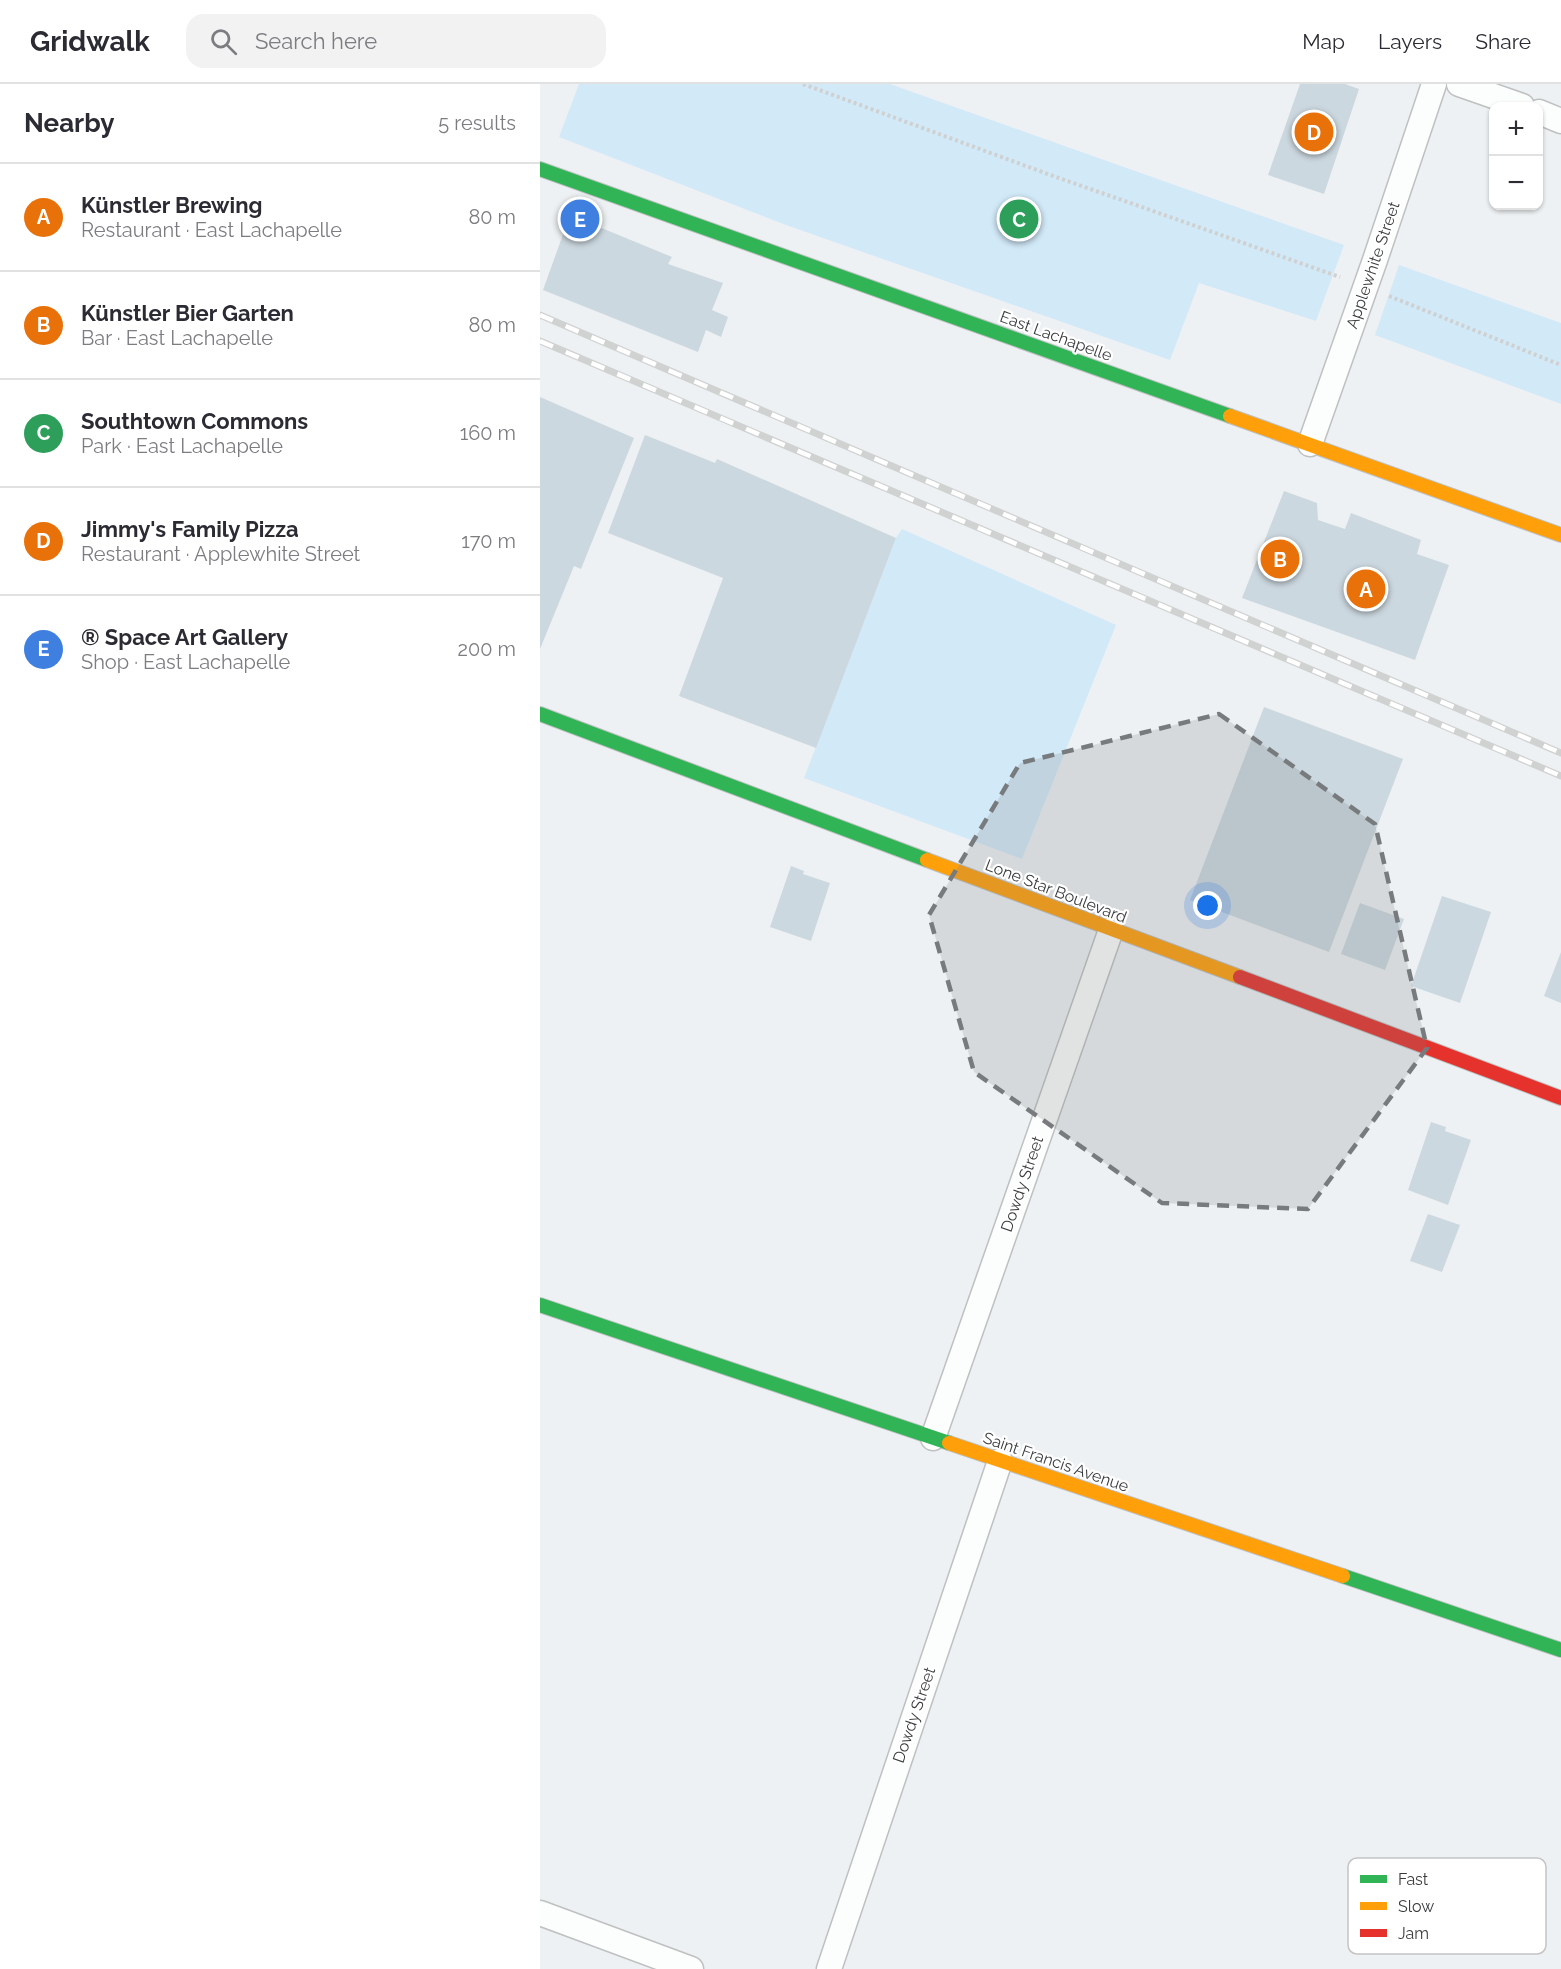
<!DOCTYPE html>
<meta charset="utf-8">
<style>
body{margin:0;font-family:Raleway,sans-serif;background:#f2f2f3;color:#2b2b33}
.controls{position:absolute;right:18px;top:18px;display:grid;overflow:hidden;border-radius:12px;box-shadow:0 2px 4px #0004}
.controls button{width:54px;height:54px;display:grid;place-items:center;padding:0;border:0;border-bottom:2px solid #e1e1e2;background:#fff;color:#2b2b33;font:30px sans-serif}
.you{position:absolute;left:668px;top:822px;width:21px;height:21px;margin:-15px;border:4px solid #fff;border-radius:50%;background:#1a73e8;box-shadow:0 0 0 9px #1a73e833}
.badge{display:grid;place-items:center;width:39px;height:39px;border-radius:50%;background:#0b8043;color:#fff;font-size:20px;font-weight:700}
.pin{position:absolute;translate:-50% -50%;border:3px solid #fff;box-shadow:0 2px 6px #0006}
.list{margin:0;padding:0;list-style:none}
h2{display:flex;justify-content:space-between;align-items:center;height:78px;margin:0;padding:0 24px;font-size:26px}
h2 small{font-size:20px;font-weight:400;color:#7c7c81}
.list li{display:grid;grid-template-columns:39px 1fr auto;gap:18px;align-items:center;box-sizing:border-box;height:108px;padding:0 24px;border-top:2px solid #e1e1e2}
.list b{display:block;font-size:22px;white-space:nowrap}
.list p{margin:0;font-size:20px;white-space:nowrap;color:#7c7c81}
.list em{font-size:20px;font-style:normal;color:#7c7c81}
.icon{flex:none;width:33px;height:33px;fill:none;stroke:currentColor;stroke-width:2;stroke-linecap:round;stroke-linejoin:round}
.map{position:relative;flex:none;width:1021px;height:1885px;overflow:hidden}
header{display:flex;align-items:center;gap:36px;box-sizing:border-box;height:84px;padding:0 30px;background:#fff;border-bottom:2px solid #e1e1e2}
header strong{font-size:28px}
nav{display:flex;gap:33px;margin-inline-start:auto;font-size:21px}
.search{width:420px;height:54px;background:#f2f2f3;display:flex;align-items:center;gap:15px;box-sizing:border-box;padding:0 21px;border-radius:18px;color:#7c7c81;font-size:22px}
main{display:flex}
aside{flex:1;background:#fff}
.map>svg:first-child{display:block}
</style>
<header>
<strong>Gridwalk</strong>
<div class="search"><svg class="icon" aria-label="search" viewBox="0 0 24 24"><circle cx="10" cy="10" r="6"/><path d="M15 15l6 6"/></svg>Search here</div>
<nav><a>Map</a><a>Layers</a><a>Share</a></nav>
</header>
<main>
<aside>
<h2>Nearby<small>5 results</small></h2>
<ul class="list">
<li><span class="badge" style="background:#e8710a">A</span><div><b>Künstler Brewing</b><p>Restaurant · East Lachapelle</p></div><em>80 m</em></li>
<li><span class="badge" style="background:#e8710a">B</span><div><b>Künstler Bier Garten</b><p>Bar · East Lachapelle</p></div><em>80 m</em></li>
<li><span class="badge" style="background:#2e9e5b">C</span><div><b>Southtown Commons</b><p>Park · East Lachapelle</p></div><em>160 m</em></li>
<li><span class="badge" style="background:#e8710a">D</span><div><b>Jimmy's Family Pizza</b><p>Restaurant · Applewhite Street</p></div><em>170 m</em></li>
<li><span class="badge" style="background:#3f7fe0">E</span><div><b>® Space Art Gallery</b><p>Shop · East Lachapelle</p></div><em>200 m</em></li>
</ul>
</aside>
<div class="map">
<svg width="1021" height="1885" viewBox="0 0 1021 1885">
<rect width="100%" height="100%" fill="#eef1f3"/>
<g fill="#d2e9f8">
<polygon points="39,0 350,0 804,161 776,237 659,199 630,276 246,141 19,53"/>
<polygon points="859,181 1021,239 1021,320 835,251"/>
<polygon points="362,445 576,541 482,775 264,694 356,454"/>
</g>
<g fill="#ccd8e0">
<polygon points="760,0 805,0 819,5 784,110 728,91"/>
<polygon points="30,131 132,173 128,180 183,199 172,226 188,233 181,253 166,246 158,268 3,206"/>
<polygon points="0,313 94,354 41,485 34,482 0,565"/>
<polygon points="105,351 175,379 177,375 356,454 276,664 139,612 183,494 68,449"/>
<polygon points="744,407 777,419 778,436 805,445 811,429 881,456 877,470 909,481 875,576 702,514"/>
<polygon points="724,623 863,675 789,868 650,816"/>
<polygon points="251,782 264,787 263,790 290,799 271,857 230,843"/>
<polygon points="902,812 951,828 920,919 871,902"/>
<polygon points="820,819 864,835 845,886 801,870"/>
<polygon points="1021,868 1021,919 1004,912"/>
<polygon points="891,1038 906,1043 905,1047 931,1056 908,1121 868,1106"/>
<polygon points="888,1130 920,1141 902,1188 870,1177"/>
</g>
<g fill="none" stroke-linecap="round" stroke-linejoin="round">
<defs>
<g id="street">
<polyline points="919,0 982,22"/>
<polyline points="999,28 1021,37"/>
<polyline points="770,360 835,176 894,0"/>
<polyline points="393,1354 571,846"/>
<polyline points="0,1829 151,1885"/>
<polyline points="289,1885 460,1377"/>
</g>
<g id="fast">
<polyline points="0,85 690,332"/>
<polyline points="0,630 387,776"/>
<polyline points="0,1221 409,1359"/>
<polyline points="803,1492 1021,1566"/>
</g>
<g id="slow">
<polyline points="690,332 1021,451"/>
<polyline points="387,776 700,893"/>
<polyline points="409,1359 803,1492"/>
</g>
<polyline id="jam" points="700,893 1021,1014"/>
</defs>
<use href="#street" stroke="#bec0c1" stroke-width="27"/>
<use href="#fast" stroke="#bec0c1" stroke-width="16"/>
<use href="#slow" stroke="#bec0c1" stroke-width="16"/>
<use href="#jam" stroke="#bec0c1" stroke-width="16"/>
<g stroke="#cfd0d0" stroke-width="4" stroke-dasharray="3 3" stroke-linecap="butt">
<polyline points="263,0 505,89 800,193"/>
<polyline points="849,212 1021,281"/>
</g>
<use href="#street" stroke="#fcfdfd" stroke-width="24"/>
<use href="#fast" stroke="#30b455" stroke-width="14"/>
<use href="#slow" stroke="#ff9f0a" stroke-width="14"/>
<use href="#jam" stroke="#e5322d" stroke-width="14"/>
<defs>
<g id="rail">
<polyline points="0,231 1021,669"/>
<polyline points="0,257 1021,692"/>
</g>
</defs>
<use href="#rail" stroke="#d0d2d2" stroke-width="7"/>
<use href="#rail" stroke="#fff" stroke-width="4.5" stroke-dasharray="14" stroke-linecap="butt"/>
</g>
<path fill="#787b7d" fill-opacity="0.2" stroke="#787b7d" stroke-width="4.5" stroke-dasharray="12 8" stroke-linejoin="round" d="M679,630l156,110 52,224 -119,161 -146,-6 -188,-131 -45,-157 91,-152z"/>
<g text-anchor="middle" dominant-baseline="central" stroke-width="4.5" stroke-linejoin="round" paint-order="stroke">
<g font-size="16" fill="#393c3d" stroke="#fff">
<text transform="translate(833 181) rotate(-71)">Applewhite Street</text>
<text transform="translate(516 252) rotate(20)">East Lachapelle</text>
<text transform="translate(516 807) rotate(21)">Lone Star Boulevard</text>
<text transform="translate(482 1100) rotate(-71)">Dowdy Street</text>
<text transform="translate(516 1378) rotate(19)">Saint Francis Avenue</text>
<text transform="translate(374 1631) rotate(-71)">Dowdy Street</text>
</g>
</g>
<rect x="808" y="1774" width="198" height="96" rx="9" fill="#fff" stroke="#c4c4c5" stroke-width="1.5"/>
<rect x="820" y="1791" width="27" height="8" fill="#30b455"/>
<rect x="820" y="1818" width="27" height="8" fill="#ff9f0a"/>
<rect x="820" y="1845" width="27" height="8" fill="#e5322d"/>
<g font-size="16" fill="#393c3d">
<text x="858" y="1801">Fast</text>
<text x="858" y="1828">Slow</text>
<text x="858" y="1855">Jam</text>
</g>
</svg>
<div class="controls">
<button>+</button>
<button>−</button>
</div>
<div class="you"></div>
<div class="pin badge" style="left:826px;top:505px;background:#e8710a">A</div>
<div class="pin badge" style="left:740px;top:475px;background:#e8710a">B</div>
<div class="pin badge" style="left:479px;top:135px;background:#2e9e5b">C</div>
<div class="pin badge" style="left:774px;top:48px;background:#e8710a">D</div>
<div class="pin badge" style="left:40px;top:135px;background:#3f7fe0">E</div>
</div>
</main>
